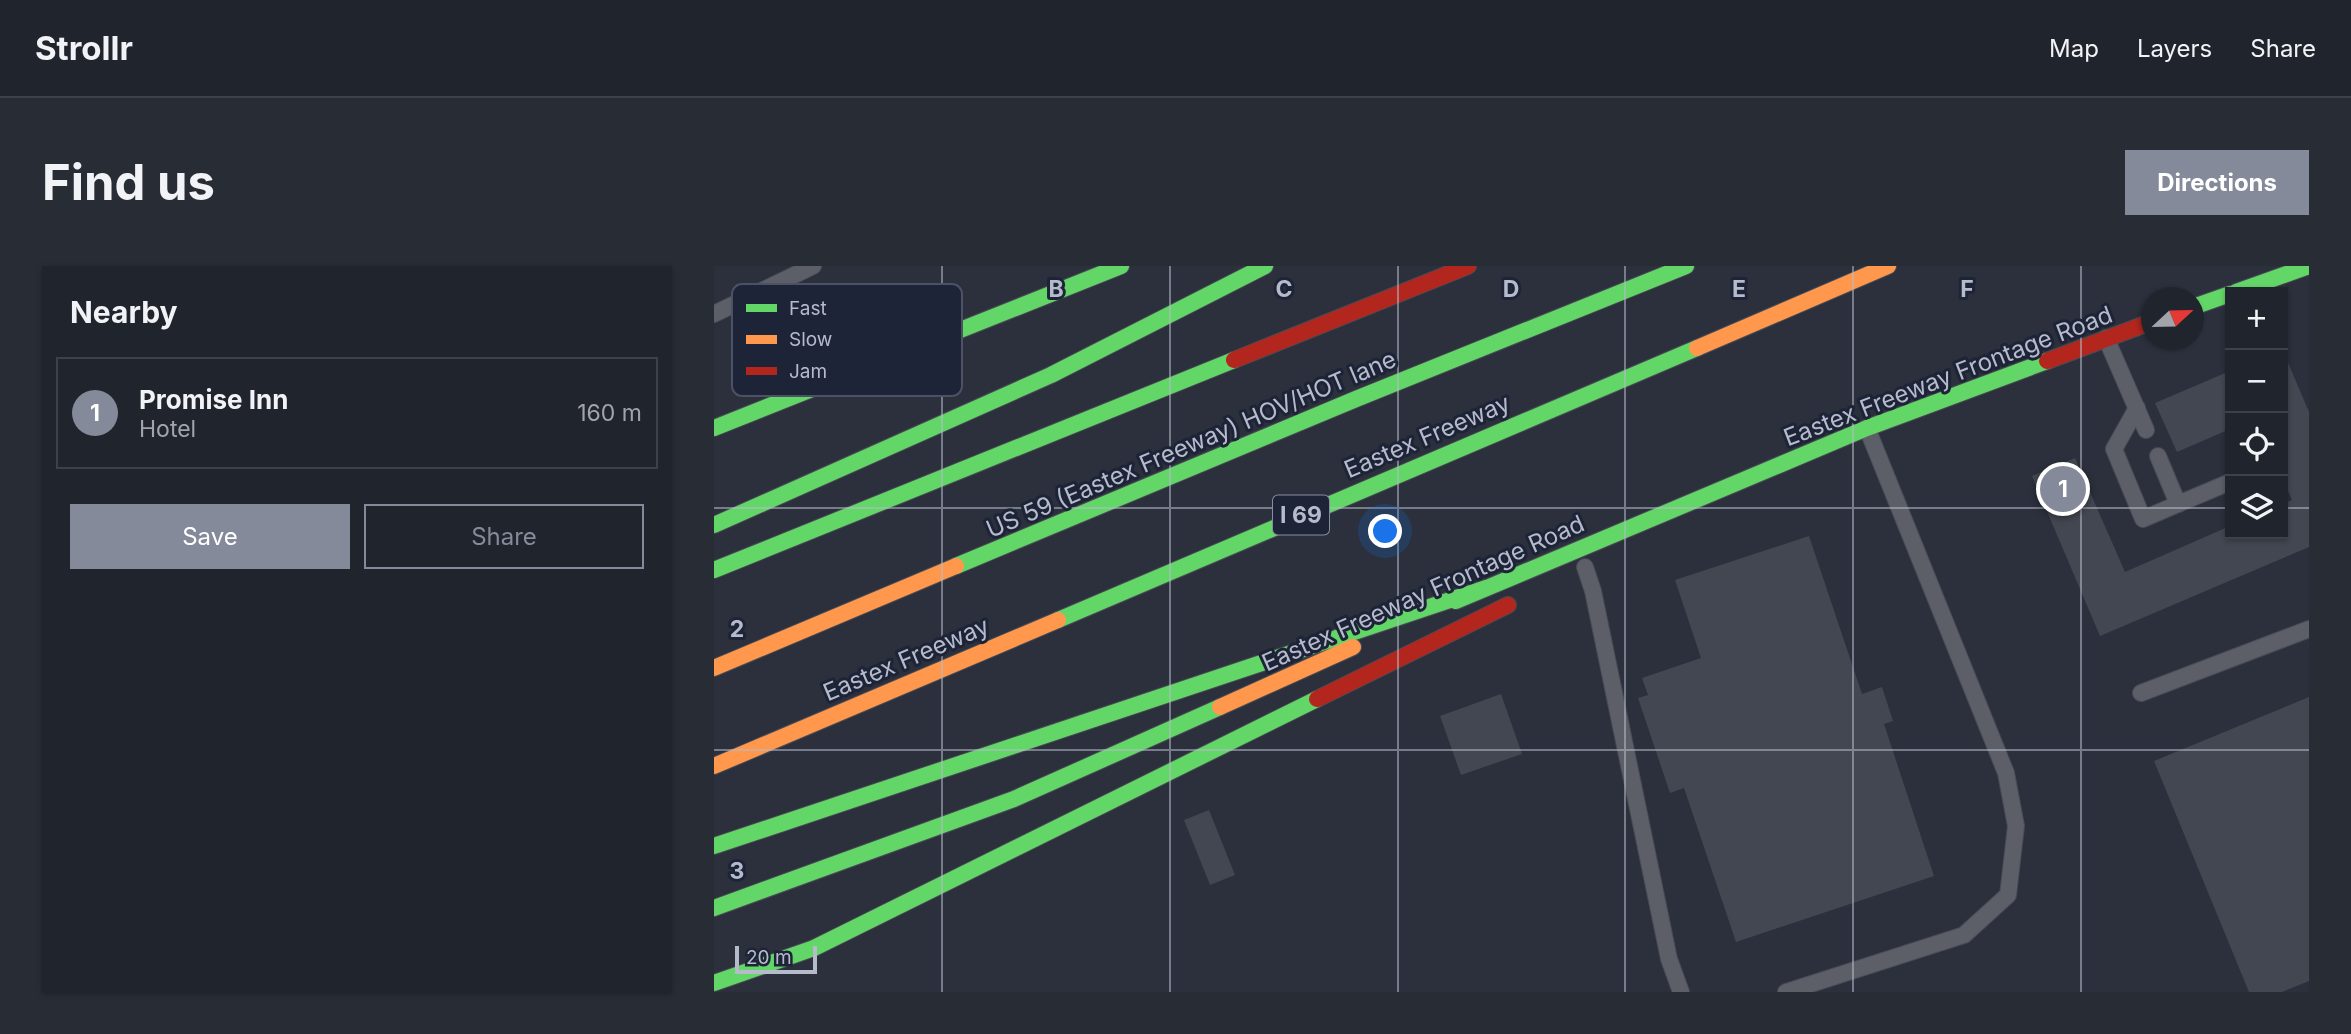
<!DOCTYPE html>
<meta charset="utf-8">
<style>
body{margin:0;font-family:Inter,sans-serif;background:#282c35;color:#f1f3f6}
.controls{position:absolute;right:21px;top:21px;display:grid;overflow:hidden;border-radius:0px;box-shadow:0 2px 5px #0004}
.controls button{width:63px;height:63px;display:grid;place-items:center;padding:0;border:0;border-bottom:2px solid #3d4149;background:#20242d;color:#f1f3f6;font:35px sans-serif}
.compass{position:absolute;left:1427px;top:21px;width:63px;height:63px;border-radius:50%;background:#20242d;box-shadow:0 2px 5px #0004;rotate:68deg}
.scale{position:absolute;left:21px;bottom:18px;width:82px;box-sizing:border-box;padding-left:7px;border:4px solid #b6bbcc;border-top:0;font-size:19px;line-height:24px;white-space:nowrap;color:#b6bbcc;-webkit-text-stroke:5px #1e2437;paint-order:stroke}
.you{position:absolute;left:672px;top:266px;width:24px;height:24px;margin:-18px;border:5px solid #fff;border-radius:50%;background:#1a73e8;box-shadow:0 0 0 10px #1a73e833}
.badge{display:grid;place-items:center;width:46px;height:46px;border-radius:50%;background:#858a9a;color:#fff;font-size:23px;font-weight:700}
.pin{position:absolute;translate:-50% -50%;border:4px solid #fff;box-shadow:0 2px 7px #0006}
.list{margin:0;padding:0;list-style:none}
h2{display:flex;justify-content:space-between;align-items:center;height:91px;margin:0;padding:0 28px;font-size:30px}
h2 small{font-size:23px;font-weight:400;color:#a2a4aa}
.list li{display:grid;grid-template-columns:46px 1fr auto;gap:21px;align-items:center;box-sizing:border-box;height:112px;margin:0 14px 14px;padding:0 14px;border:2px solid #3d4149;border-radius:0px}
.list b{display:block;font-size:26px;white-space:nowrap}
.list p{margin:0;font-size:23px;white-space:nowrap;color:#a2a4aa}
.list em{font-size:23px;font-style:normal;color:#a2a4aa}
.actions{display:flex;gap:14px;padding:21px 28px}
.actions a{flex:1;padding:16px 0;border:2px solid #858a9a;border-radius:0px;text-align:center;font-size:24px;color:#858a9a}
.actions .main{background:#858a9a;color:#fff}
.icon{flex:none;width:38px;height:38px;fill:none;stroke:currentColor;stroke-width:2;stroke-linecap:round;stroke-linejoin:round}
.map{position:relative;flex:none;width:1595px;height:726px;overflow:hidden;border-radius:0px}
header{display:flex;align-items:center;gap:42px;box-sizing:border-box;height:98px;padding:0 35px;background:#20242d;border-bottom:2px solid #3d4149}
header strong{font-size:33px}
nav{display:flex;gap:38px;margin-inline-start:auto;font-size:24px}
.intro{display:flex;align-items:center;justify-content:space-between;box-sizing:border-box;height:168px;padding:0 42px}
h1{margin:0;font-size:49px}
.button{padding:18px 32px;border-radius:0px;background:#858a9a;color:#fff;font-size:24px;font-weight:700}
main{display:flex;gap:42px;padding:0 42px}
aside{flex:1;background:#20242d;border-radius:0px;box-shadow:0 2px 5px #0004}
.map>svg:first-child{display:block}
</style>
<header>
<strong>Strollr</strong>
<nav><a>Map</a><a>Layers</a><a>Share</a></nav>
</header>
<div class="intro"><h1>Find us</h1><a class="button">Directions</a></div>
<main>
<aside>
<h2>Nearby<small></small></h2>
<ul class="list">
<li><span class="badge">1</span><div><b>Promise Inn</b><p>Hotel</p></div><em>160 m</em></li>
</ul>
<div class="actions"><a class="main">Save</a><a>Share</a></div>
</aside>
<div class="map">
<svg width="1595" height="726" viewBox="0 0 1595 726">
<rect width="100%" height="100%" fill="#2b303c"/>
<g fill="#434751">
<polygon points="1569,85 1595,146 1595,281 1386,370 1318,210 1361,192 1411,306 1516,260 1516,268 1569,268 1569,238 1578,234 1569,213"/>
<polygon points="1516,105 1516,163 1463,186 1441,137"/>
<polygon points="1095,270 1148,428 1168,421 1179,455 1170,458 1220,610 1022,676 970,522 956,527 924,432 934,429 928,412 987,392 961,314"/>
<polygon points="787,428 808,488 747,509 726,450"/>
<polygon points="1595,431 1595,715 1568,726 1535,726 1440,495"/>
<polygon points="495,544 521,609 496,619 470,554"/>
</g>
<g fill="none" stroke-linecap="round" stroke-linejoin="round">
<defs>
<g id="lane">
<polyline points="0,48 99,0"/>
<polyline points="1392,72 1432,164"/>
<polyline points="1423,142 1400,183 1429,253 1464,238"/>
<polyline points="1444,190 1464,238 1516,216"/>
<polyline points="871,301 879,325 955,693 967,726"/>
<polyline points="1427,427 1595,363"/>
<polyline points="1072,726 1250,669 1294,629 1302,560 1292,507 1153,162"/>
</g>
<g id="fast">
<polyline points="1522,26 1595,0"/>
<polyline points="1479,41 1516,28"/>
<polyline points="0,162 407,0"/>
<polyline points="0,259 337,109 551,0"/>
<polyline points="242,300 642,133 972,0"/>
<polyline points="0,304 520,94"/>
<polyline points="742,335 1153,162 1333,95"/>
<polyline points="344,354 983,82"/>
<polyline points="0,580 772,322"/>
<polyline points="0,642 300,533 506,441"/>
<polyline points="0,717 100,682 603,433"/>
</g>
<g id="slow">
<polyline points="983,82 1174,0"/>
<polyline points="0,402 242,300"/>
<polyline points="506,441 639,381"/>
<polyline points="0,500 344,354"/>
</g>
<g id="jam">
<polyline points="520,94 754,0"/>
<polyline points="1333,95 1437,56"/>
<polyline points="603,433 794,339"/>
</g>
</defs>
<use href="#lane" stroke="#484b54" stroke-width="18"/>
<use href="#fast" stroke="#484b54" stroke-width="18"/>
<use href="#slow" stroke="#484b54" stroke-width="18"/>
<use href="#jam" stroke="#484b54" stroke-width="18"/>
<use href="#lane" stroke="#5c5f68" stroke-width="16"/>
<use href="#fast" stroke="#63d668" stroke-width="16"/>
<use href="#slow" stroke="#ff974d" stroke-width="16"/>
<use href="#jam" stroke="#b3261e" stroke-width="16"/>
</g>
<path fill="none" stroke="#b6bbcc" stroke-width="2" stroke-opacity="0.55" d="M228,0v726M456,0v726M684,0v726M911,0v726M1139,0v726M1367,0v726M0,242h1516M1569,242h26M0,484h1595"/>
<g text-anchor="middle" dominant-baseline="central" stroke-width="6" stroke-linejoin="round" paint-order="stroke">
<rect fill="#1e2437" stroke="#888e9f" stroke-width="2" x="559" y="229.5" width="56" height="39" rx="5"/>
<g font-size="23" font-weight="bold" fill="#b6bbcc">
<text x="587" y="249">I 69</text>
</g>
<g font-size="24" fill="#b6bbcc" stroke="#1e2437">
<text transform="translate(1234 110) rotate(-21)">Eastex Freeway Frontage Road</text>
<text transform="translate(713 170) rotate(-23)">Eastex Freeway</text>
<text transform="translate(477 178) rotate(-23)">US 59 (Eastex Freeway) HOV/HOT lane</text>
<text transform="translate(709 327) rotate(-24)">Eastex Freeway Frontage Road</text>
<text transform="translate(192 393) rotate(-23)">Eastex Freeway</text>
</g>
</g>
<rect x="18" y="18" width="230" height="112" rx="10" fill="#1e2437" stroke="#4c5164" stroke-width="2"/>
<rect x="32" y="38" width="31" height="8" fill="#63d668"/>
<rect x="32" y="69" width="31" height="9" fill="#ff974d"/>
<rect x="32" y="101" width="31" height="8" fill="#b3261e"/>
<g font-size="19" fill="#b6bbcc">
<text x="75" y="49">Fast</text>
<text x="75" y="80">Slow</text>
<text x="75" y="112">Jam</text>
</g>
<g font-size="23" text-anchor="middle" font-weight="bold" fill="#b6bbcc" stroke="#1e2437" stroke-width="6" stroke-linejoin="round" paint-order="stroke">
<text x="342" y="31">B</text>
<text x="570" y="31">C</text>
<text x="797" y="31">D</text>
<text x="1025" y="31">E</text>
<text x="1253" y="31">F</text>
<text x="23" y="371">2</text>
<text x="23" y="613">3</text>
</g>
</svg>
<div class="controls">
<button>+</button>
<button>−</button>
<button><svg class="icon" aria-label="locate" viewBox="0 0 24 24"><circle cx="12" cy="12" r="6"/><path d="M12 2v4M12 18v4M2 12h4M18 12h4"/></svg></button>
<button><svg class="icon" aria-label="layers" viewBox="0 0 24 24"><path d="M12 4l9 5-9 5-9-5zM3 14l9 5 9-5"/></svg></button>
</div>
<svg class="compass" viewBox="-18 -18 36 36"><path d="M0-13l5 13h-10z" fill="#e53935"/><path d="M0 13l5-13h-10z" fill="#a2a4aa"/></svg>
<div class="scale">20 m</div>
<div class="you"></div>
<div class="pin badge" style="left:1349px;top:223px">1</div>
</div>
</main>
